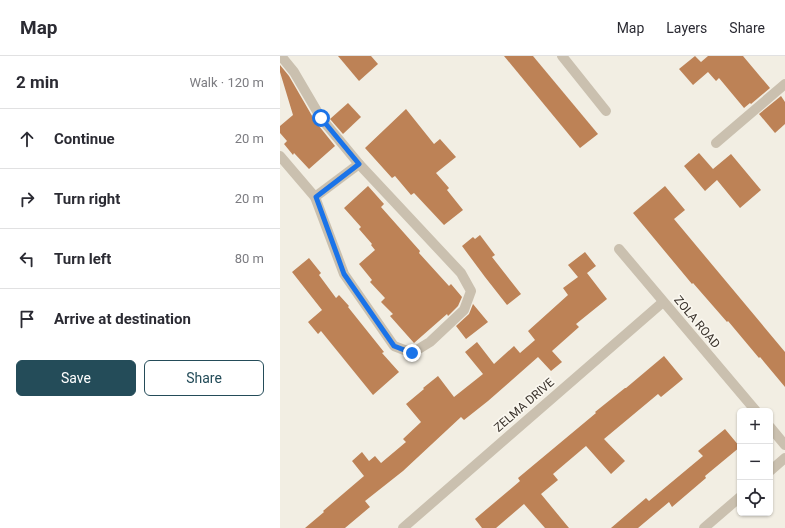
<!DOCTYPE html>
<meta charset="utf-8">
<style>
body{margin:0;font-family:Roboto,sans-serif;background:#f7f7f7;color:#2b2b33}
.controls{position:absolute;right:12px;bottom:12px;display:grid;overflow:hidden;border-radius:6px;box-shadow:0 1px 3px #0004}
.controls button{width:36px;height:36px;display:grid;place-items:center;padding:0;border:0;border-bottom:1px solid #e1e1e2;background:#fff;color:#2b2b33;font:20px sans-serif}
.stop{position:absolute;width:12px;height:12px;margin:-9px;border:3px solid #1a73e8;border-radius:50%;background:#fff}
.stop.end{background:#1a73e8;border-color:#fff;box-shadow:0 1px 4px #0008}
.list{margin:0;padding:0;list-style:none}
h2{display:flex;justify-content:space-between;align-items:center;height:52px;margin:0;padding:0 16px;font-size:17px}
h2 small{font-size:13px;font-weight:400;color:#7c7c81}
.list li{display:grid;grid-template-columns:26px 1fr auto;gap:12px;align-items:center;box-sizing:border-box;height:60px;padding:0 16px;border-top:1px solid #e1e1e2}
.list b{display:block;font-size:15px;white-space:nowrap}
.list em{font-size:13px;font-style:normal;color:#7c7c81}
.actions{display:flex;gap:8px;padding:12px 16px}
.actions a{flex:1;padding:9px 0;border:1px solid #244c59;border-radius:6px;text-align:center;font-size:14px;color:#244c59}
.actions .main{background:#244c59;color:#fff}
.icon{flex:none;width:22px;height:22px;fill:none;stroke:currentColor;stroke-width:2;stroke-linecap:round;stroke-linejoin:round}
.map{position:relative;flex:none;width:505px;height:472px;overflow:hidden}
header{display:flex;align-items:center;gap:24px;box-sizing:border-box;height:56px;padding:0 20px;background:#fff;border-bottom:1px solid #e1e1e2}
header strong{font-size:19px}
nav{display:flex;gap:22px;margin-inline-start:auto;font-size:14px}
main{display:flex}
aside{flex:1;background:#fff}
.map>svg:first-child{display:block}
</style>
<header>
<strong>Map</strong>
<nav><a>Map</a><a>Layers</a><a>Share</a></nav>
</header>
<main>
<aside>
<h2>2 min<small>Walk · 120 m</small></h2>
<ul class="list">
<li><svg class="icon" aria-label="ahead" viewBox="0 0 24 24"><path d="M12 20V5M6 11l6-6 6 6"/></svg><div><b>Continue</b></div><em>20 m</em></li>
<li><svg class="icon" aria-label="right" viewBox="0 0 24 24"><path d="M7 20v-9h11M14 6l5 5-5 5"/></svg><div><b>Turn right</b></div><em>20 m</em></li>
<li><svg class="icon" aria-label="left" viewBox="0 0 24 24"><path d="M17 20v-9H6M10 6l-5 5 5 5"/></svg><div><b>Turn left</b></div><em>80 m</em></li>
<li><svg class="icon" aria-label="arrive" viewBox="0 0 24 24"><path d="M6 21V4h12l-3 4 3 4H6"/></svg><div><b>Arrive at destination</b></div></li>
</ul>
<div class="actions"><a class="main">Save</a><a>Share</a></div>
</aside>
<div class="map">
<svg width="505" height="472" viewBox="0 0 505 472">
<rect width="100%" height="100%" fill="#f2eee3"/>
<g fill="#bd8256">
<polygon points="58,0 91,0 98,8 79,25"/>
<polygon points="224,0 253,0 318,78 300,92"/>
<polygon points="415,0 421,6 428,0 463,0 490,32 471,48 470,47 464,52 439,22 436,25 428,16 413,29 399,13"/>
<polygon points="0,9 9,20 35,65 55,90 29,113 14,97 13,99 4,88 7,85 0,77 0,70 13,59 0,16"/>
<polygon points="501,40 505,46 505,68 495,77 479,58"/>
<polygon points="68,47 81,61 63,78 50,63"/>
<polygon points="126,53 154,88 160,83 176,101 156,117 169,132 167,134 183,154 164,169 134,137 131,139 115,120 112,122 85,92"/>
<polygon points="419,97 433,113 451,98 481,134 460,152 437,124 425,135 404,110"/>
<polygon points="88,130 104,148 101,151 140,195 139,197 169,230 171,228 182,241 178,250 168,260 167,258 134,287 110,260 113,258 101,246 105,242 90,226 92,224 79,208 95,194 91,189 92,188 79,173 81,171 64,152"/>
<polygon points="385,130 405,154 394,163 505,296 505,331 480,301 479,302 448,265 447,266 413,227 412,228 353,157"/>
<polygon points="200,179 215,199 212,201 241,238 227,249 205,221 182,190 193,181 195,183"/>
<polygon points="305,196 316,210 307,217 327,243 296,268 299,271 272,295 282,306 271,315 258,301 208,345 184,364 181,361 123,415 85,445 90,451 65,472 25,472 44,456 43,455 84,420 72,405 82,396 89,405 95,400 101,407 126,386 123,383 141,366 126,348 144,333 143,332 158,320 174,341 203,318 185,296 197,286 214,308 234,290 240,297 255,284 248,275 288,239 283,232 298,221 288,209"/>
<polygon points="29,202 41,217 39,219 56,242 59,239 69,250 68,251 104,296 102,297 119,316 93,339 41,275 38,278 28,266 42,254 12,216"/>
<polygon points="193,248 208,266 186,283 176,270 189,258"/>
<polygon points="384,300 403,323 381,341 378,338 324,383 345,405 331,418 306,390 273,418 278,424 261,438 289,472 265,472 244,448 216,472 202,472 195,463 240,425 238,422 316,357 315,356 345,332 346,332"/>
<polygon points="445,373 460,391 425,420 426,422 392,451 389,446 358,472 331,472 366,442 369,445 423,400 418,395"/>
</g>
<g fill="none" stroke-linecap="round" stroke-linejoin="round">
<g stroke="#cac0af" stroke-width="10">
<polyline points="282,0 326,55"/>
<polyline points="436,87 505,28"/>
<polyline points="0,100 35,141 64,218 114,290 132,297 150,286 184,254 191,235 181,217 79,108 41,62 14,16 1,0"/>
<polyline points="35,141 79,108"/>
<polyline points="339,193 476,355"/>
<polyline points="490,371 505,389"/>
<polyline points="490,415 505,402"/>
<polyline points="123,472 383,246"/>
<polyline points="424,472 460,441"/>
</g>
</g>
<g fill="none" stroke-linecap="round" stroke-linejoin="round">
<polyline stroke="#1a73e8" stroke-width="5" points="41,62 79,108 36,141 64,218 114,290 132,297"/>
</g>
<g text-anchor="middle" dominant-baseline="central" stroke-width="3.5" stroke-linejoin="round" paint-order="stroke">
<g font-size="12" fill="#3a332c" stroke="#faf7ef">
<text transform="translate(417 266) rotate(50)">ZOLA ROAD</text>
<text transform="translate(244 349) rotate(-41)">ZELMA DRIVE</text>
</g>
</g>
</svg>
<div class="controls">
<button>+</button>
<button>−</button>
<button><svg class="icon" aria-label="locate" viewBox="0 0 24 24"><circle cx="12" cy="12" r="6"/><path d="M12 2v4M12 18v4M2 12h4M18 12h4"/></svg></button>
</div>
<div class="stop" style="left:41px;top:62px"></div>
<div class="stop end" style="left:132px;top:297px"></div>
</div>
</main>
